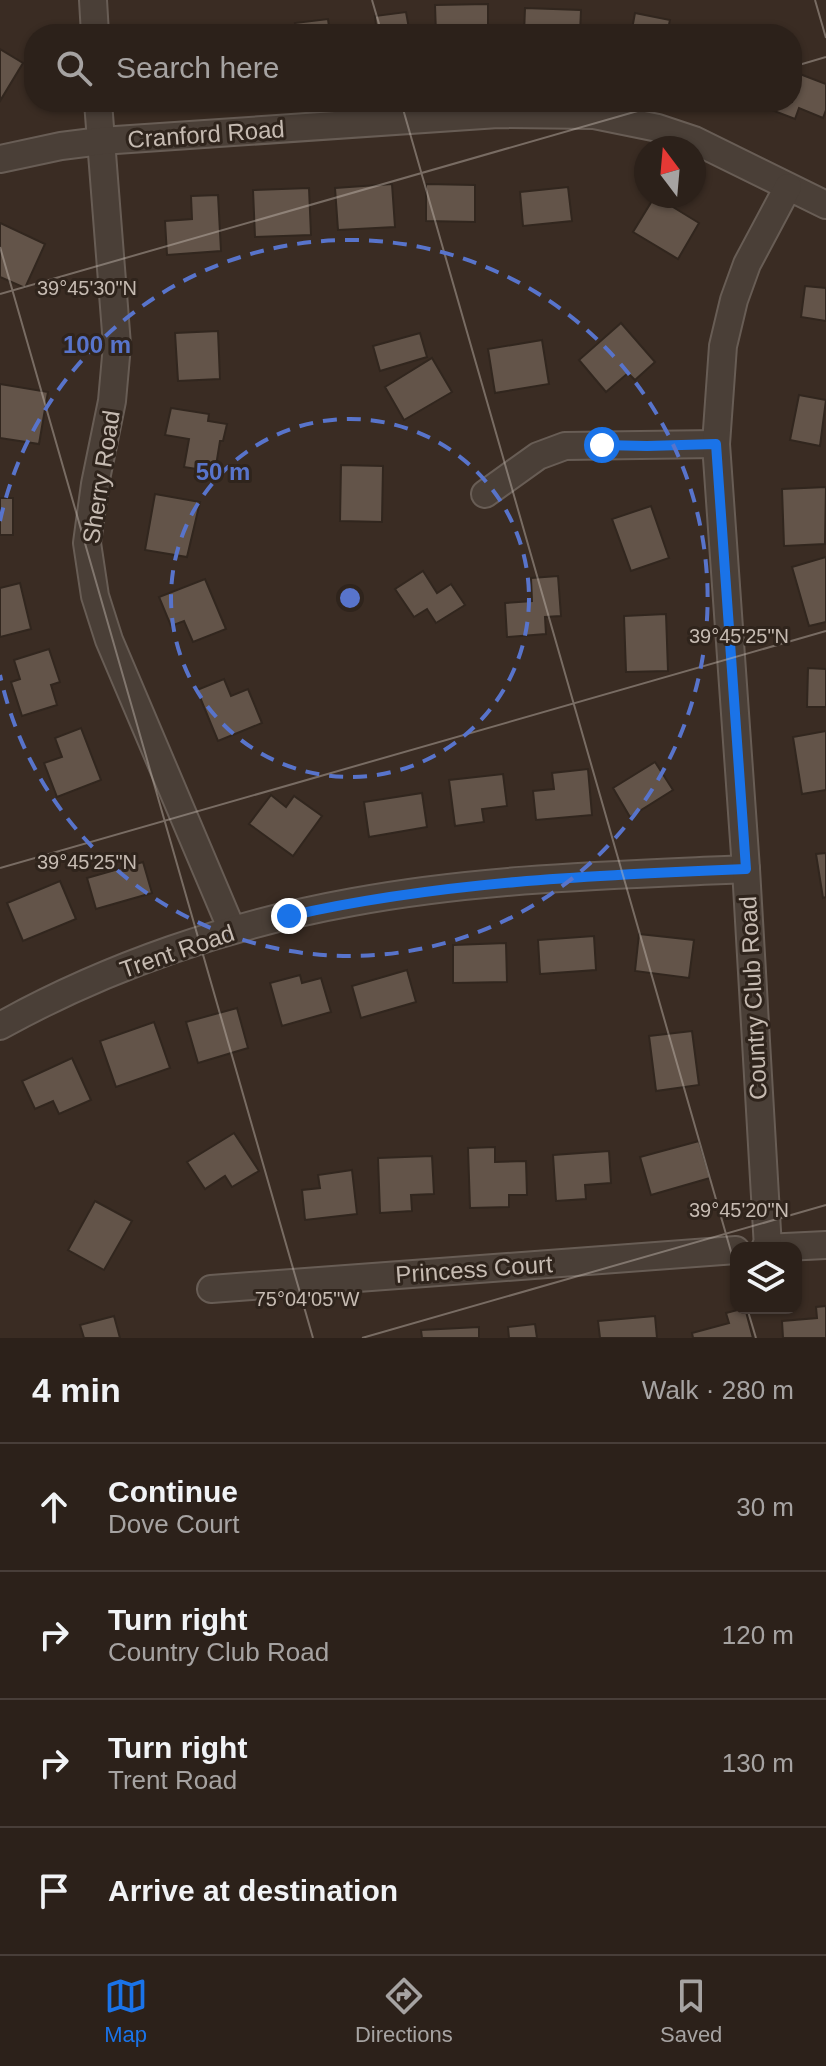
<!DOCTYPE html>
<meta charset="utf-8">
<style>
body{margin:0;font-family:Helvetica,sans-serif;background:#342923;color:#f1f3f6}
.controls{position:absolute;right:24px;bottom:24px;display:grid;overflow:hidden;border-radius:16px;box-shadow:0 2px 6px #0004}
.controls button{width:72px;height:72px;display:grid;place-items:center;padding:0;border:0;border-bottom:2px solid #483e39;background:#2c211a;color:#f1f3f6;font:40px sans-serif}
.compass{position:absolute;left:634px;top:136px;width:72px;height:72px;border-radius:50%;background:#2c211a;box-shadow:0 2px 6px #0004;rotate:344deg}
.stop{position:absolute;width:24px;height:24px;margin:-18px;border:6px solid #1a73e8;border-radius:50%;background:#fff}
.stop.end{background:#1a73e8;border-color:#fff;box-shadow:0 2px 8px #0008}
.list{margin:0;padding:0;list-style:none}
h2{display:flex;justify-content:space-between;align-items:center;height:104px;margin:0;padding:0 32px;font-size:34px}
h2 small{font-size:26px;font-weight:400;color:#a6a3a2}
.list li{display:grid;grid-template-columns:52px 1fr auto;gap:24px;align-items:center;box-sizing:border-box;height:128px;padding:0 32px;border-top:2px solid #483e39}
.list b{display:block;font-size:30px;white-space:nowrap}
.list p{margin:0;font-size:26px;white-space:nowrap;color:#a6a3a2}
.list em{font-size:26px;font-style:normal;color:#a6a3a2}
.icon{flex:none;width:44px;height:44px;fill:none;stroke:currentColor;stroke-width:2;stroke-linecap:round;stroke-linejoin:round}
.map{position:relative;flex:none;width:826px;height:1338px;overflow:hidden}
.search{position:absolute;background:#2c211a;box-shadow:0 2px 6px #0004;left:24px;right:24px;top:24px;height:88px;display:flex;align-items:center;gap:20px;box-sizing:border-box;padding:0 28px;border-radius:32px;color:#a6a3a2;font-size:30px}
.sheet{height:616px;background:#2c211a}
nav{display:flex;justify-content:space-around;align-items:center;box-sizing:border-box;height:112px;border-top:2px solid #483e39;background:#2c211a;font-size:22px;color:#a6a3a2}
nav a{display:grid;justify-items:center;gap:4px}
nav .on{color:#1a73e8}
.map>svg:first-child{display:block}
</style>
<div class="map">
<svg width="826" height="1338" viewBox="0 0 826 1338">
<rect width="100%" height="100%" fill="#3a2c23"/>
<g fill="#635449" stroke="#31261e" stroke-width="2">
<polygon points="488,4 488,34 436,34 435,5"/>
<polygon points="525,8 581,10 580,34 524,34"/>
<polygon points="406,12 410,34 377,34 375,16"/>
<polygon points="635,13 670,20 667,34 611,34 613,26 632,29"/>
<polygon points="328,19 330,34 297,34 295,23"/>
<polygon points="0,49 23,63 0,101"/>
<polygon points="792,71 826,84 826,110 823,118 799,108 795,119 769,109 771,102 792,102"/>
<polygon points="392,184 395,227 338,230 335,188"/>
<polygon points="426,184 475,185 475,222 426,221"/>
<polygon points="568,187 572,221 523,226 520,192"/>
<polygon points="309,188 311,235 255,237 253,190"/>
<polygon points="218,195 221,251 167,255 165,221 192,219 191,196"/>
<polygon points="655,196 699,223 678,259 633,232"/>
<polygon points="0,223 45,244 25,288 0,277"/>
<polygon points="805,286 826,288 826,321 801,317"/>
<polygon points="621,323 655,362 635,380 628,373 606,392 579,360"/>
<polygon points="218,331 220,379 178,381 175,333"/>
<polygon points="420,333 427,357 380,371 373,346"/>
<polygon points="542,340 549,384 495,393 488,349"/>
<polygon points="432,358 452,392 404,420 385,387"/>
<polygon points="0,384 48,392 39,444 0,438"/>
<polygon points="799,395 826,400 820,446 790,440"/>
<polygon points="171,408 209,414 208,421 227,424 223,441 220,441 215,472 184,467 189,439 165,435"/>
<polygon points="341,465 383,466 382,522 340,521"/>
<polygon points="826,487 825,544 784,546 782,489"/>
<polygon points="155,494 200,502 187,557 145,550"/>
<rect x="0" y="498" width="13" height="37"/>
<polygon points="651,506 669,558 631,571 612,519"/>
<polygon points="826,557 826,622 809,626 792,567"/>
<polygon points="423,571 437,593 451,584 465,605 436,623 427,609 414,617 395,589"/>
<polygon points="558,576 561,616 545,617 546,634 507,637 505,603 532,601 531,578"/>
<polygon points="205,579 226,629 193,642 184,621 171,626 159,597"/>
<polygon points="20,583 31,629 0,637 0,588"/>
<polygon points="666,614 668,671 626,672 624,616"/>
<polygon points="49,649 60,682 51,685 57,705 22,716 11,682 20,679 14,660"/>
<polygon points="808,668 826,669 826,707 807,707"/>
<polygon points="224,679 231,696 248,689 262,723 218,741 197,690"/>
<polygon points="81,728 101,780 57,797 44,763 62,757 55,738"/>
<polygon points="826,731 826,790 802,794 793,737"/>
<polygon points="655,762 673,790 630,817 613,788"/>
<polygon points="588,769 592,815 536,820 533,791 554,789 552,773"/>
<polygon points="503,774 507,806 482,809 484,822 455,826 449,780"/>
<polygon points="422,793 427,827 369,837 364,802"/>
<polygon points="271,795 286,807 294,796 322,816 293,856 249,824"/>
<polygon points="826,853 826,897 823,898 816,854"/>
<polygon points="143,862 152,893 96,909 87,878"/>
<polygon points="60,881 76,919 23,941 7,903"/>
<polygon points="639,934 694,940 689,978 635,971"/>
<polygon points="594,936 596,970 540,974 538,940"/>
<polygon points="506,943 507,982 453,983 453,945"/>
<polygon points="407,970 416,1002 361,1018 352,986"/>
<polygon points="300,975 302,983 321,978 331,1012 282,1026 270,983"/>
<polygon points="237,1008 248,1048 198,1063 186,1022"/>
<polygon points="154,1022 170,1068 116,1087 100,1041"/>
<polygon points="692,1031 699,1085 656,1091 649,1036"/>
<polygon points="72,1058 91,1100 59,1114 53,1101 35,1109 22,1081"/>
<polygon points="234,1133 259,1171 232,1187 225,1176 205,1189 187,1162"/>
<polygon points="699,1141 710,1178 651,1195 640,1157"/>
<polygon points="495,1147 495,1162 526,1161 527,1195 509,1195 509,1207 470,1208 468,1148"/>
<polygon points="609,1151 611,1183 585,1185 586,1199 556,1201 553,1155"/>
<polygon points="432,1156 434,1194 411,1195 412,1211 380,1213 378,1158"/>
<polygon points="352,1170 357,1214 305,1220 302,1190 320,1188 318,1175"/>
<polygon points="95,1201 132,1221 104,1270 68,1250"/>
<polygon points="826,1306 826,1338 783,1338 782,1321 817,1318 816,1307"/>
<polygon points="745,1308 753,1338 693,1338 692,1333 729,1323 726,1313"/>
<polygon points="114,1316 120,1338 84,1338 80,1325"/>
<polygon points="655,1316 657,1338 600,1338 598,1321"/>
<polygon points="535,1324 537,1338 509,1338 508,1327"/>
<polygon points="479,1327 479,1338 422,1338 421,1330"/>
</g>
<g fill="none" stroke-linecap="round" stroke-linejoin="round">
<defs>
<g id="minor">
<polyline points="93,0 95,34"/>
<polyline points="98,102 117,345 112,401 95,484 87,543 95,596 109,640 232,930"/>
<polyline points="0,159 61,146 101,141 498,114 594,115 658,128 694,140 826,205"/>
<polyline points="485,494 538,456 565,446 716,444"/>
<path d="M0,1026c108,-60 231,-102 353,-124 129,-24 262,-27 393,-33"/>
<polyline points="765,1248 826,1245"/>
<polyline points="768,1248 746,869 716,444 723,346 734,300 747,264 788,187"/>
<polyline points="211,1289 736,1250"/>
</g>
</defs>
<use href="#minor" stroke="#685d55" stroke-width="30"/>
<use href="#minor" stroke="#4a3f37" stroke-width="26"/>
</g>
<g fill="none" stroke-linecap="round" stroke-linejoin="round">
<path stroke="#1a73e8" stroke-width="10" d="M289,916c150,-34 304,-41 457,-47l-30,-425 -69,2 -45,-1"/>
</g>
<path fill="none" stroke="#c6bbb2" stroke-width="2" stroke-opacity="0.45" d="M372,0l10,34M815,0l11,38M792,67l34,-10M401,102l335,1167M0,247l313,1091M0,294l669,-192M0,868l826,-237M747,1308l9,30M362,1338l464,-133"/>
<g fill="none" stroke="#5874cb" stroke-width="4" stroke-dasharray="14 10">
<circle cx="350" cy="598" r="179"/>
<path d="M0 521A358 358 0 1 1 0 675"/>
</g>
<g text-anchor="middle" dominant-baseline="central" stroke-width="6" stroke-linejoin="round" paint-order="stroke">
<g font-size="24" fill="#c6bbb2" stroke="#2f241c">
<text transform="translate(206 134) rotate(-4)">Cranford Road</text>
<text transform="translate(101 477) rotate(-81)">Sherry Road</text>
<text transform="translate(177 951) rotate(-19)">Trent Road</text>
<text transform="translate(753 998) rotate(-93)">Country Club Road</text>
<text transform="translate(474 1269) rotate(-4)">Princess Court</text>
</g>
</g>
<g font-size="20" text-anchor="middle" fill="#c6bbb2" stroke="#2f241c" stroke-width="6" stroke-linejoin="round" paint-order="stroke">
<text x="87" y="295">39°45'30"N</text>
<text x="739" y="643">39°45'25"N</text>
<text x="87" y="869">39°45'25"N</text>
<text x="739" y="1217">39°45'20"N</text>
<text x="307" y="1306">75°04'05"W</text>
</g>
<circle cx="350" cy="598" r="12" fill="#5874cb" stroke="#2f241c" stroke-width="4"/>
<g font-size="24" text-anchor="middle" font-weight="bold" fill="#5874cb" stroke="#2f241c" stroke-width="6" stroke-linejoin="round" paint-order="stroke">
<text x="97" y="353">100 m</text>
<text x="223" y="480">50 m</text>
</g>
</svg>
<div class="controls">
<button><svg class="icon" aria-label="layers" viewBox="0 0 24 24"><path d="M12 4l9 5-9 5-9-5zM3 14l9 5 9-5"/></svg></button>
</div>
<svg class="compass" viewBox="-18 -18 36 36"><path d="M0-13l5 13h-10z" fill="#e53935"/><path d="M0 13l5-13h-10z" fill="#a6a3a2"/></svg>
<div class="stop" style="left:602px;top:445px"></div>
<div class="stop end" style="left:289px;top:916px"></div>
<div class="search"><svg class="icon" aria-label="search" viewBox="0 0 24 24"><circle cx="10" cy="10" r="6"/><path d="M15 15l6 6"/></svg>Search here</div>
</div>
<section class="sheet">
<h2>4 min<small>Walk · 280 m</small></h2>
<ul class="list">
<li><svg class="icon" aria-label="ahead" viewBox="0 0 24 24"><path d="M12 20V5M6 11l6-6 6 6"/></svg><div><b>Continue</b><p>Dove Court</p></div><em>30 m</em></li>
<li><svg class="icon" aria-label="right" viewBox="0 0 24 24"><path d="M7 20v-9h11M14 6l5 5-5 5"/></svg><div><b>Turn right</b><p>Country Club Road</p></div><em>120 m</em></li>
<li><svg class="icon" aria-label="right" viewBox="0 0 24 24"><path d="M7 20v-9h11M14 6l5 5-5 5"/></svg><div><b>Turn right</b><p>Trent Road</p></div><em>130 m</em></li>
<li><svg class="icon" aria-label="arrive" viewBox="0 0 24 24"><path d="M6 21V4h12l-3 4 3 4H6"/></svg><div><b>Arrive at destination</b></div></li>
</ul>
</section>
<nav>
<a class="on"><svg class="icon" aria-label="map" viewBox="0 0 24 24"><path d="M3 6l6-2 6 2 6-2v14l-6 2-6-2-6 2zM9 4v14M15 6v14"/></svg>Map</a>
<a><svg class="icon" aria-label="directions" viewBox="0 0 24 24"><path d="M12 3l9 9-9 9-9-9zM9 14v-3h6M13 9l2 2-2 2"/></svg>Directions</a>
<a><svg class="icon" aria-label="saved" viewBox="0 0 24 24"><path d="M7 4h10v16l-5-4-5 4z"/></svg>Saved</a>
</nav>
